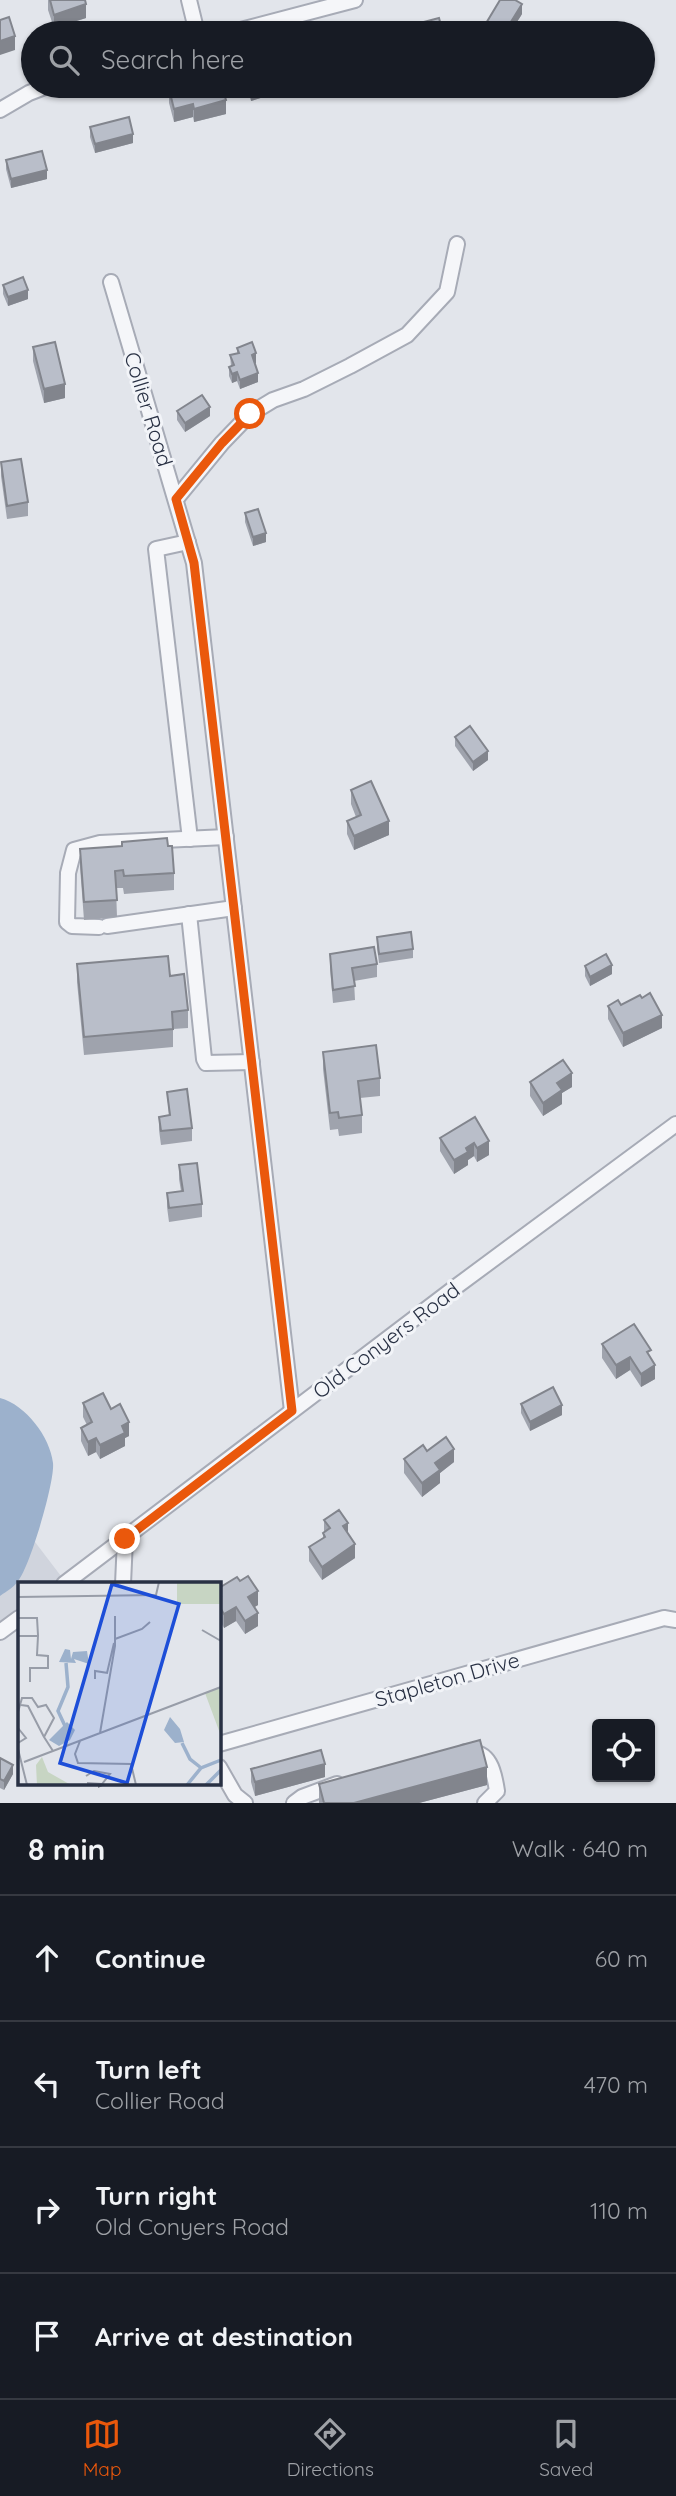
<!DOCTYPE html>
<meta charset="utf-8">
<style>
body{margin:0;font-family:Quicksand,sans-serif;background:#20242c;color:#f1f3f6}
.controls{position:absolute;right:21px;bottom:21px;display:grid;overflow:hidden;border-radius:7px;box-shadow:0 2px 5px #0004}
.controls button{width:63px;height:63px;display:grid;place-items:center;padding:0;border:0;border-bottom:2px solid #363941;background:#171b24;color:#f1f3f6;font:35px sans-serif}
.stop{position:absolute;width:21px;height:21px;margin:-16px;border:5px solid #ea580c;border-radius:50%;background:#fff}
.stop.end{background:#ea580c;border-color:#fff;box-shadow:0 2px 7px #0008}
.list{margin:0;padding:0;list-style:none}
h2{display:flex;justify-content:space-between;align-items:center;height:91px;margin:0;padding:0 28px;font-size:30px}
h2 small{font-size:23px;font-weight:400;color:#9ea1a6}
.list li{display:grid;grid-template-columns:46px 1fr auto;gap:21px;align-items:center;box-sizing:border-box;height:126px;padding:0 28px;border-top:2px solid #363941}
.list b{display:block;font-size:26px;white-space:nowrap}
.list p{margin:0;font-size:23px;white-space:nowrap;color:#9ea1a6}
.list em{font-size:23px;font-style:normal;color:#9ea1a6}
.icon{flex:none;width:38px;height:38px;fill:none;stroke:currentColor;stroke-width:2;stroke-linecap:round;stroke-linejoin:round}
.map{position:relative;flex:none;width:676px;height:1803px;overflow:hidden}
.search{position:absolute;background:#171b24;box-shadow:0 2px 5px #0004;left:21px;right:21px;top:21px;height:77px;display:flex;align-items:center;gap:18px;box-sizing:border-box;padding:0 24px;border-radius:38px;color:#9ea1a6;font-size:26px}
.sheet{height:595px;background:#171b24}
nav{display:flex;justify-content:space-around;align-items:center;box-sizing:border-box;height:98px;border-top:2px solid #363941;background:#171b24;font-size:19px;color:#9ea1a6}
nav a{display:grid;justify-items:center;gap:4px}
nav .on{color:#ea580c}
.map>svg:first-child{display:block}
</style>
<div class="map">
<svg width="676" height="1803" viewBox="0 0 676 1803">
<rect width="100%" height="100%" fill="#e2e5eb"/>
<polygon fill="#d0d4dd" points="0,1496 67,1584 19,1584 19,1622 0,1636"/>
<path fill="#9cb1cc" d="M0,1398c26,7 50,39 53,65 2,18 -22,99 -33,115 -4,8 -13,13 -20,18z"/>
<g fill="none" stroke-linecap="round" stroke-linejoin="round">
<defs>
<g id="minor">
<polyline points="189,0 197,33"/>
<polyline points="229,33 355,0"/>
<polyline points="0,110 29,93 47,86"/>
<polyline points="111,282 194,563 292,1411"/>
<polyline points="176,499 222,443 250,414 273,400 304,389 350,366 407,335 447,292 457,244"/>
<polyline points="188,542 156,549 190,839"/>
<polyline points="189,914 204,1059 206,1063 252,1062"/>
<polyline points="107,926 234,908"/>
<polyline points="99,927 72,926 67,922 68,873 74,850 100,843 226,837"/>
<polyline points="64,1584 457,1286 676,1124"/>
<polyline points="123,1584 125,1539"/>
<polyline points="0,1632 19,1618"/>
<polyline points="219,1744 664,1618 676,1620"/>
<path d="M465,1752c25,-2 29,19 32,39l-12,12"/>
<polyline points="219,1767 235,1795 245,1803"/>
<polyline points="294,1803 302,1797 337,1784"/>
</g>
</defs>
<use href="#minor" stroke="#a7abb6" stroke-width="18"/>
<use href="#minor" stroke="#f5f6f9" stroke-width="14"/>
</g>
<g fill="#9fa3ad">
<polygon points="48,0 85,0 86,18 54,28 48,10"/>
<polygon points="522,14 510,33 485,33 485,25"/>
<polygon points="246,86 293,86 293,88 251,101"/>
<polygon points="169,89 226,114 194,122 193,117 174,122 169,103"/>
<polygon points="90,127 133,143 95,153 90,137"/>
<polygon points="6,160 47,179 11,188 6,169"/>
<polygon points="3,285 28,299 8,306 3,294"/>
<polygon points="33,347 65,398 44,403 33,361"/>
<polygon points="237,348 256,363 254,363 258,382 240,389 237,381 232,383 229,376 229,367 231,366 230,355 237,353"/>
<polygon points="177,411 210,416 185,432 177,420"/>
<polygon points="1,462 28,502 28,516 7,519 1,476"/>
<polygon points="245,513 266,542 253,546 245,522"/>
<polygon points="455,737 488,760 473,771 455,746"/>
<polygon points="351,790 389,835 354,850 347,834 347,821 356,817 351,804"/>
<polygon points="168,846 174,873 174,890 124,894 123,888 116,888 117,917 84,920 80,867 80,849"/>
<polygon points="377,937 413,949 413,958 379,963 377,947"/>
<polygon points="330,954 377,964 377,977 354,981 355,1000 333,1003 330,968"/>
<polygon points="77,964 170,976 188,1010 188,1028 173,1029 173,1047 84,1055 77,982"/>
<polygon points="585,966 612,974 590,986 585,976"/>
<polygon points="642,998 662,1028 623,1047 608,1019 608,1006 621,1005"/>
<polygon points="323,1052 380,1078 380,1096 360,1098 362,1115 362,1133 339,1136 338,1129 330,1130 323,1069"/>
<polygon points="530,1082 572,1087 562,1093 562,1104 543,1116 530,1096"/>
<polygon points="167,1092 192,1128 192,1141 161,1145 159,1130 159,1117 169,1115"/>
<polygon points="475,1117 489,1155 477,1162 474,1156 468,1160 468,1165 454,1174 440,1151 440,1138"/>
<polygon points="179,1165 202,1204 202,1217 169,1222 167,1207 167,1193 181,1191 179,1179"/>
<polygon points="602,1344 651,1359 655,1379 641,1387 630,1370 616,1379 602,1358"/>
<polygon points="83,1403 111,1409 129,1436 125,1438 125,1446 100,1459 96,1452 88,1456 81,1441 81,1428 87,1425 83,1417"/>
<polygon points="521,1404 562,1415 530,1431 521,1413"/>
<polygon points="427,1451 454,1462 440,1473 440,1483 422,1497 404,1473 404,1459"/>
<polygon points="324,1520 348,1533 355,1558 322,1580 309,1561 309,1547 323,1538 323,1533 324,1532"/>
<polygon points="219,1588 258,1605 254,1607 258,1626 245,1634 236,1621 224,1628 219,1619"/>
<polygon points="0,1758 13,1774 4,1790 0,1788"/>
<polygon points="251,1769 325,1777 255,1796 251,1782"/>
<polygon points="319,1784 487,1785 419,1803 319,1803"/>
</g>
<g fill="#82858d">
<polygon points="86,4 86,18 54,28 54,15"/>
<polygon points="522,4 522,14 510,33 504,33"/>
<polygon points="15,36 15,50 0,55 0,41"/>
<polygon points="257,86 293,86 293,88 251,101 251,88"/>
<polygon points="226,100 226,114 194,122 194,109"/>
<polygon points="193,104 193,117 174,122 174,109"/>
<polygon points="133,134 133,143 95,153 95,144"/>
<polygon points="47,170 47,179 11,188 11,179"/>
<polygon points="28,290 28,299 8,306 8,297"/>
<polygon points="256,353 256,363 252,365 252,355"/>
<polygon points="237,372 237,381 232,383 232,374"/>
<polygon points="258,373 258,382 240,389 240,380"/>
<polygon points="65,384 65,398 44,403 44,389"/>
<polygon points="210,407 210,416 185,432 185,423"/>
<polygon points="266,533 266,542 253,546 253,537"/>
<polygon points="488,751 488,760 473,771 473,762"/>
<polygon points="389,821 389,835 354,850 354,836"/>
<polygon points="612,965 612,974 590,986 590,977"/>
<polygon points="662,1015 662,1028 623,1047 623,1033"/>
<polygon points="572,1073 572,1087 562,1093 562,1104 543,1116 543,1103 557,1083"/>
<polygon points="489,1141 489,1155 477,1162 477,1148"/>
<polygon points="474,1143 474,1156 468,1160 468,1165 454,1174 454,1160 466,1148"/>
<polygon points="630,1357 630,1370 616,1379 616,1365"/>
<polygon points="655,1365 655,1379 641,1387 641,1374"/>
<polygon points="562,1405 562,1415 530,1431 530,1422"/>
<polygon points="129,1422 129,1436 125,1438 125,1446 100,1459 100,1445 122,1426"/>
<polygon points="96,1438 96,1452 88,1456 88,1442"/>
<polygon points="454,1449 454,1462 440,1473 440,1483 422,1497 422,1483 435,1463"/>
<polygon points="348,1523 348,1536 343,1526"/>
<polygon points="355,1544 355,1558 322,1580 322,1567"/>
<polygon points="258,1591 258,1605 248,1611 248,1597"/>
<polygon points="236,1607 236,1621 224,1628 224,1614"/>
<polygon points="258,1613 258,1626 245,1634 245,1621"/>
<polygon points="325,1764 325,1777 255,1796 255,1782"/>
<polygon points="13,1765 13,1774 4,1790 4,1781"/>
<polygon points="487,1767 487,1785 419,1803 354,1803"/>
<polygon points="98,1784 107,1784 98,1788"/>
</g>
<g fill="#b9bec9" stroke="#82858d" stroke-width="2">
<polygon points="50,0 85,0 86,4 54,15"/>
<polygon points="500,0 515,0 522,4 504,33 498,33 485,25"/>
<polygon points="9,17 15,36 0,41 0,20"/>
<polygon points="439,18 443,33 398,33 397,29"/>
<polygon points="182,86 222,86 226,100 194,109 193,104 174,109 169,89"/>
<polygon points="129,117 133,134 95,144 90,127"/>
<polygon points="42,151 47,170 11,179 6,160"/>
<polygon points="23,277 28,290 8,297 3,285"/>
<polygon points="55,342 65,384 44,389 33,347"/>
<polygon points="252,342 256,353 252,355 258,373 240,380 237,372 232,374 229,367 234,365 230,355 239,353 237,348"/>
<polygon points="202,395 210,407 185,423 177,411"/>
<polygon points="21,459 28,502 7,506 1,462"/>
<polygon points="258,509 266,533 253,537 245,513"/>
<polygon points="470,726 488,751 473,762 455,737"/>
<polygon points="371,781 389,821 354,836 347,821 361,815 351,790"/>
<polygon points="167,838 168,846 172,846 174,873 124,876 123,870 115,871 117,900 84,902 80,849 122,846 122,842"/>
<polygon points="411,932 413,949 379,954 377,937"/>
<polygon points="374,947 377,964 352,968 355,986 333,990 330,954"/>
<polygon points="606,954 612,965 590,977 585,966"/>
<polygon points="168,956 170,976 184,974 188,1010 172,1012 173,1029 84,1037 77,964"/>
<polygon points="650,993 662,1015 623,1033 608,1006 618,1000 621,1005 640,995 642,998"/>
<polygon points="376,1045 380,1078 358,1081 362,1115 339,1118 338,1112 330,1113 323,1052"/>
<polygon points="563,1060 572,1073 557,1083 562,1090 543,1103 530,1082"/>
<polygon points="187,1089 192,1128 161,1131 159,1117 170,1115 167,1092"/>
<polygon points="475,1117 489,1141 477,1148 474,1143 466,1148 468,1152 454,1160 440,1138"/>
<polygon points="197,1163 202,1204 169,1208 167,1193 183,1191 179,1165"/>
<polygon points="634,1324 651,1350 647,1352 655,1365 641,1374 630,1357 616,1365 602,1344"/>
<polygon points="553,1387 562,1405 530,1422 521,1404"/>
<polygon points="103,1393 111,1409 120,1404 129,1422 122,1426 125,1433 100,1445 96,1438 88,1442 81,1428 92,1422 83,1403"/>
<polygon points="446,1437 454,1449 435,1463 440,1470 422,1483 404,1459 423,1445 427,1451"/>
<polygon points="339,1510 348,1523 343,1526 355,1544 322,1567 309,1547 325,1537 323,1533 330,1528 324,1520"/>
<polygon points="248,1576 258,1591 248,1597 258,1613 245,1621 236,1607 224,1614 219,1606 219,1597 221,1596 219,1592 219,1588 237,1577 240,1581"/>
<polygon points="480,1740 487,1767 354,1803 324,1803 319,1784"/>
<polygon points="321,1750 325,1764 255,1782 251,1769"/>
<polygon points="0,1758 13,1765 4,1781 0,1779"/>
</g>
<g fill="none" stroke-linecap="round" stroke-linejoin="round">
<polyline stroke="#ea580c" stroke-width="9" points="125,1539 292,1411 194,563 176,499 222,443 250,414"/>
</g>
<g text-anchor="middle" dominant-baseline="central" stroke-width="6" stroke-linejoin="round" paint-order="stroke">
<g font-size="21" fill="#293144" stroke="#f2f4f8">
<text transform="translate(149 409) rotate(73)">Collier Road</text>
<text transform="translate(386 1340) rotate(-37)">Old Conyers Road</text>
<text transform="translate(447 1679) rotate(-16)">Stapleton Drive</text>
</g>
</g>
<g transform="translate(18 1582)">
<rect width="203" height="203" fill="#e2e5eb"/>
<path d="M159,0h44v22h-44zM203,104v50l-16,-43zM24,175l6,15 23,13h-34l-1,-20z" fill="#c7d5c3"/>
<path d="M47,67l5,1 1,9 2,-7 14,-1 2,13 -15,-5 2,4 -17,-1zM152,135l10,12 4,13 -9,1 -11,-13zM49,140l8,8 -5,10 -11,6 -10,-6z" fill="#9cb1cc"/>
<path fill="none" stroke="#9cb1cc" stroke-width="3.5" d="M47,144l-7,-15 10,-24 -2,-24M164,161l8,16 10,8M169,203l14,-17 20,-8M188,203l15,-15"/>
<path fill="none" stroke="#989da8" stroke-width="2" d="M0,15l138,-2 3,-13M0,36h19l1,17M184,48l19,11M0,54h20l-1,19 11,1v12h-18v14M97,57l27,-10 8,-7M89,91l7,-30M77,97v-8l13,2M3,123l7,1 16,31M0,130l4,-14h10l6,9 8,-2 8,13 -10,19 9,14M0,146l8,10 -8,5M82,151l15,-87v-30M62,159l-5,13 3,9 53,1 5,21M0,167l9,36M6,180l197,-75M68,194l8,-5 16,3 -8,10 -15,-1"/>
<path fill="#1d4ed8" fill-opacity="0.15" stroke="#1d4ed8" stroke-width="3.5" d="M94,2l67,20 -52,179 -67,-20z"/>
<rect width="203" height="203" fill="none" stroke="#293144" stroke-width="3.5"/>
</g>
</svg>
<div class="controls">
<button><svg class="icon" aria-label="locate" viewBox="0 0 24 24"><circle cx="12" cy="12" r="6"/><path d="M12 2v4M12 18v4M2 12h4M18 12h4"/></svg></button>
</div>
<div class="stop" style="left:250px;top:414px"></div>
<div class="stop end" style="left:125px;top:1539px"></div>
<div class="search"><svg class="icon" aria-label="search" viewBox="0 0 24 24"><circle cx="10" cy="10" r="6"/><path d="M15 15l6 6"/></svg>Search here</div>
</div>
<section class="sheet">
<h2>8 min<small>Walk · 640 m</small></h2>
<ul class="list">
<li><svg class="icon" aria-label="ahead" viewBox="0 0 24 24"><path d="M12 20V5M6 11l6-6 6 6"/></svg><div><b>Continue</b></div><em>60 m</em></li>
<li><svg class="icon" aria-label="left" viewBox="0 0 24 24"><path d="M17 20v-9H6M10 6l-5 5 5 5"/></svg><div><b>Turn left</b><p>Collier Road</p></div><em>470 m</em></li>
<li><svg class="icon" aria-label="right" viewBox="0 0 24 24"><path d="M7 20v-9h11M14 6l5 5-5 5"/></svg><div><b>Turn right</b><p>Old Conyers Road</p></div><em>110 m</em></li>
<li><svg class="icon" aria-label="arrive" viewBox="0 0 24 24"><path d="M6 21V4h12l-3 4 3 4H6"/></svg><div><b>Arrive at destination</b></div></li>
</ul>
</section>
<nav>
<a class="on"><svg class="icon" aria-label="map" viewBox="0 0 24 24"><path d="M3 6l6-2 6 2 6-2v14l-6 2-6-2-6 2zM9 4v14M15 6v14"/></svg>Map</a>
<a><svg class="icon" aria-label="directions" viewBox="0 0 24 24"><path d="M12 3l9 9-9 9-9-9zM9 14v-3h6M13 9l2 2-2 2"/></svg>Directions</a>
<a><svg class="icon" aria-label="saved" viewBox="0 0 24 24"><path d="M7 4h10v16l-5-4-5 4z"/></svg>Saved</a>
</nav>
